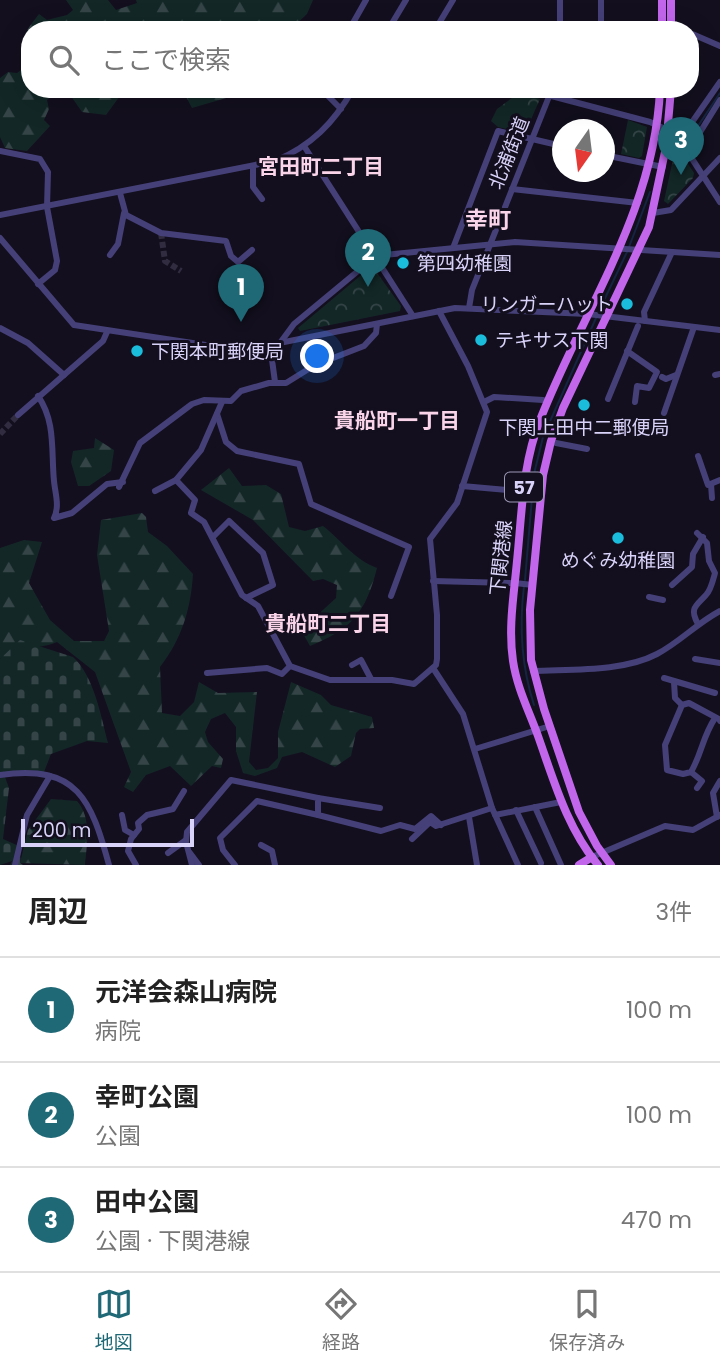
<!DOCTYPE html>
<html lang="ja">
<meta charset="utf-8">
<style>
body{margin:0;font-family:Poppins,"Noto Sans JP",sans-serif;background:#f2f2f2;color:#222}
.compass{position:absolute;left:552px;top:119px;width:63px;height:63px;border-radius:50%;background:#fff;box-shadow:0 7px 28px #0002;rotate:194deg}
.scale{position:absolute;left:21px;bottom:18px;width:173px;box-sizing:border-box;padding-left:7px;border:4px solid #d9d2f9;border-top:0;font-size:19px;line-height:24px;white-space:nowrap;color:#d9d2f9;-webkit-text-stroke:5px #130f1e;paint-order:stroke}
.you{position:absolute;left:318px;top:357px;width:24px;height:24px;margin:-18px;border:5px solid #fff;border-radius:50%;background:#1a73e8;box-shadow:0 0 0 10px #1a73e833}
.badge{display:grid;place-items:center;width:46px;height:46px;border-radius:50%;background:#1f6876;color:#fff;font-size:23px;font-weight:700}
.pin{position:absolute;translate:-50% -58px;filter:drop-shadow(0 2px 4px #0008)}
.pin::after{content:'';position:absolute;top:37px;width:24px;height:21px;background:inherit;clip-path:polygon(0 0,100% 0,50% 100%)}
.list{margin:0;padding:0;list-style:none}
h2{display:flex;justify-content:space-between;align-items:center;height:91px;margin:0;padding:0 28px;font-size:30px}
h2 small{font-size:23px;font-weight:400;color:#767676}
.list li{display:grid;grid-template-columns:46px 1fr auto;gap:21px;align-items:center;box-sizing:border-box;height:105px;padding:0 28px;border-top:2px solid #e0e0e0}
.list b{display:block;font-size:26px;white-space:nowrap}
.list p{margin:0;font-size:23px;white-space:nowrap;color:#767676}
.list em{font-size:23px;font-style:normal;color:#767676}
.icon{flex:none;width:38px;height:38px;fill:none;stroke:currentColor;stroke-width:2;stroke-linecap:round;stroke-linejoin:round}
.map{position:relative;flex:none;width:720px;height:865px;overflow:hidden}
.search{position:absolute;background:#fff;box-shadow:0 7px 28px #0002;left:21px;right:21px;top:21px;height:77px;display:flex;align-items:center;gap:18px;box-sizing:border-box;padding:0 24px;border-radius:28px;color:#767676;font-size:26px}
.sheet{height:406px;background:#fff}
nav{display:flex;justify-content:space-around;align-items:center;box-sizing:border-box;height:98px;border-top:2px solid #e0e0e0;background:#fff;font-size:19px;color:#767676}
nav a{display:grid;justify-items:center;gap:4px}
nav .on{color:#1f6876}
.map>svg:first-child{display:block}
</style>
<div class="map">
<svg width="720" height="865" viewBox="0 0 720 865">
<defs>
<pattern id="forest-firs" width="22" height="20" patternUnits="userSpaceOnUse" patternTransform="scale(1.75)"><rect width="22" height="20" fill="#132727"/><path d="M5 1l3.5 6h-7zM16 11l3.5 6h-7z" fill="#354547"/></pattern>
<pattern id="cemetery-stones" width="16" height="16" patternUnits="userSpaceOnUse" patternTransform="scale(1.75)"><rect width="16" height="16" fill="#132727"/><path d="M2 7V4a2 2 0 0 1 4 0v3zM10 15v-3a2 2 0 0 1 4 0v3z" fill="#354547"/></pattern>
<pattern id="park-crowns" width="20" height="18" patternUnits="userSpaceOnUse" patternTransform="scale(1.75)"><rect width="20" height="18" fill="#132727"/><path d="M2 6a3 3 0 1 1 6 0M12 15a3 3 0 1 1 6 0" fill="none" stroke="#354547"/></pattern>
</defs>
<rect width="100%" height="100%" fill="#130f1e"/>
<g fill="url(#forest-firs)">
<path d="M66,0h42l8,10 21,-7 -1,-3h177l-6,14 -14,13 1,3h-264v59h30l-13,11 2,9 -5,11 6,6 -23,25 -22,-3 -5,-11v-59l8,-6 9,1 12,-9c-11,-26 -5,-30 10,-50l8,6 20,-5 6,-5z"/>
<polygon points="66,89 125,89 106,115 82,112"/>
<polygon points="166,89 230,89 233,96 192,108 184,93"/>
<polygon points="95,438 114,450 111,471 89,486 78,486 71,462 73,451 94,448"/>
<path d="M229,468l13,18 24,-1 15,9 8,33 16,4 18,-5c19,15 32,34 54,42 -11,44 -25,61 -67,78l-9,-16 35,-32 1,-13 -14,-6 -10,2 -60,-61 -52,-30z"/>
<path d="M142,513l4,4 2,15 19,14 26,28c-2,34 -11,65 -33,93l2,46 18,3 14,-14 5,-20 19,11 39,-1 -8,70 7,8 12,-2 10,-10v-26l13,-50 30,13 10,10 41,12 2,11 -14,1 -4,4 -5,23 -16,11 -33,-15 -20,5 -5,11 -22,8 -12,-3 -7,-22v-24l-11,-14 -14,6 -6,13 3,10 15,17 -2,9 -9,-2 -21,20 -21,-20 -24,9 -13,17 -9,-5 7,-15 -36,-100 -38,-30c-25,10 -33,0 -57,17v-111l24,-8 18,2 -13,41 21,37 24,21h30l5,-10 -12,-76 4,-35z"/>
<path d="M51,799l26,2c15,17 10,43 8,64l-65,-2 8,-33z"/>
</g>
<g fill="url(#cemetery-stones)">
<path d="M20,640l53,17c21,19 28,59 35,86l-21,-2 -36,13 -7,18h-44v-113z"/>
<polygon points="5,777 9,788 3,839 21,847 20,863 23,865 10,865 12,861 0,865 0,778"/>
</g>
<g fill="url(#park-crowns)">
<polygon points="520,92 540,99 525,133 498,127 491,121 497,109"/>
<polygon points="628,120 647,127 642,156 639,158 621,154"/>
<polygon points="678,149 694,173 693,178 668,204 664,201 675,150"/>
<polygon points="372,266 401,306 400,311 300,331 298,328"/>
</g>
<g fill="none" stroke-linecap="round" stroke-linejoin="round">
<g stroke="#152442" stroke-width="2">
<polyline points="690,138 720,93"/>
<polyline points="629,247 650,192"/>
<polyline points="598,313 627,252"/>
<polyline points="525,580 534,474 543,437 596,318"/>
<path d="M524,586c-5,41 -3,79 10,119"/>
</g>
<g stroke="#312c3f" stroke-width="6" stroke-dasharray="6 3" stroke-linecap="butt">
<polyline points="161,233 165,261 181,271"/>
<polyline points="0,434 18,415"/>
</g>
<g stroke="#454078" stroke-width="6">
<polyline points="662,28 681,30"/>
<polyline points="349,30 366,0"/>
<polyline points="388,30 406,0"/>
<polyline points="435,30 453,0"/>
<polyline points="560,30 560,0"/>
<polyline points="601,30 601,0"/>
<polyline points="690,33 720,46"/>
<polyline points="321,89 341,109"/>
<polyline points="525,89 650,122 676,134 720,202"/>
<polyline points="681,138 720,82"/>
<polyline points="304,146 413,316"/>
<polyline points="689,150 720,100"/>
<polyline points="0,151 40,159 48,172 47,207 57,261 55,270 38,284"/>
<polyline points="604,155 663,167"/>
<polyline points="253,167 253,187 262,199"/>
<polyline points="512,189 638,203"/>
<polyline points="120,193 126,215 161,233 226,241 231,256 238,262 252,250"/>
<polyline points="653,213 671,210 720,158"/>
<path d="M0,215l275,-54c36,-15 59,-38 78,-72"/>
<polyline points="0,238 74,325 232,349 254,348 455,308 588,314 720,330"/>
<polyline points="453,248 498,131 562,146"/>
<polyline points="110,255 118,244 124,213"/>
<polyline points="469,308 472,290 552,89"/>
<polyline points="645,321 644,312 672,252"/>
<polyline points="0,328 28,343 64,375"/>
<polyline points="280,343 294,324 370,261 384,255 515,242 720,255"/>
<polyline points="270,345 275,382"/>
<polyline points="627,351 657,372 649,388 637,386 635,402"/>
<polyline points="715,375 720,374"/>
<polyline points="662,377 666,379 676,375"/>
<path d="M38,396c18,26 13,55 16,85 1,12 6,25 0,37l18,-5 35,-29 16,-2"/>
<polyline points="608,399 638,326"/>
<polyline points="484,402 494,397 543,400"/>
<polyline points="664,413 694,327"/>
<polyline points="217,414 226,442 237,451 299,464 311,504 409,547 391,596"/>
<polyline points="18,415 103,341 107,332"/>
<polyline points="556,443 587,449"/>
<polyline points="698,456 708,485 720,480"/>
<polyline points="176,480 195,500 191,513 204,522 242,595 258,606 290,666 330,680 392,680 414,684 436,665 437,659 437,615 430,539 457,503 487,412 468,366 439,311"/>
<polyline points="711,484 712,498"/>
<polyline points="462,486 518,491"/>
<polyline points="119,487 140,443 192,404 204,400 231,401 241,391 269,383 286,383 315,365 364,346 376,333 377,324"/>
<polyline points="155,491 176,480 201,450 222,402"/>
<path d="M697,533l10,10 2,18 6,12c-2,7 -4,17 -9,22 -10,11 -17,13 -8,29"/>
<polyline points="213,537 229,521 263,553 273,585 246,598"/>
<polyline points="433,581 510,583"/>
<polyline points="515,583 533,585"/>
<polyline points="672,585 692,567 693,554 703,537"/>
<polyline points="649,597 663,600"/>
<polyline points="695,659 720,663"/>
<polyline points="352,665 361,660 371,679"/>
<polyline points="433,668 463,714 492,808 518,865"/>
<path d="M533,671c38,-2 90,1 124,-17 23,-12 40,-31 63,-43"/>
<polyline points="207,673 267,668 282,674 290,666"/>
<polyline points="664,678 715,693"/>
<polyline points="674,682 675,698 682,705"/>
<path d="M715,718c-13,20 -13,35 -24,54l-8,2 -16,-4 -2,-25 17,-40 7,-2 30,16 1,2"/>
<polyline points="475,749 550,726"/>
<polyline points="691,772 702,781 697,788"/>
<path d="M0,775c78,-11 91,25 109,90"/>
<polyline points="318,798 380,808"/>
<polyline points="535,807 561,865"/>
<polyline points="516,810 541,863"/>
<polyline points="122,815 125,830 134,835"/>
<polyline points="495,815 561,802"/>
<polyline points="469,817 477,865"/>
<polyline points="717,817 713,793 720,781"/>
<polyline points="412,839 430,822 436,826 492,808"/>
<polyline points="261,845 272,851 275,865"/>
<polyline points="168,853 186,840"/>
<polyline points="190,853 199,865"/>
<polyline points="592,857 665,826 693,830 720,815"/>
<polyline points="15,865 27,815 50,776"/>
<polyline points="136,865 128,851 131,839 139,829 138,823 147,815 173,809 184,791"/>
<polyline points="192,865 186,842 187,832 231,780 318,798 318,815 381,831 400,825 415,829 431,816 441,825"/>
<polyline points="235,865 223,850 220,838 257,801 318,815"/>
</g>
<g stroke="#c266ec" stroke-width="8">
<polyline points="662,30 662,0"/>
<polyline points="671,30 671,0"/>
<polyline points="579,865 592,857"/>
<path d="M598,865c-31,-37 -44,-84 -60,-129 -9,-25 -21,-48 -25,-75 -5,-33 1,-67 4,-100 5,-47 5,-96 23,-141 43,-110 115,-209 120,-331"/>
<polyline points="611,865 597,846 579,812 544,709 531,660 530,610 543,475 551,441 563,408 649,227 666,147 671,89"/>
</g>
</g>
<g fill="#1bbddc" stroke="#130f1e" stroke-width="2.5">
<circle cx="403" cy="263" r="7"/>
<circle cx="627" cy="304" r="7"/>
<circle cx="481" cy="340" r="7"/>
<circle cx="137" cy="351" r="7"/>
<circle cx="584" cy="405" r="7"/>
<circle cx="618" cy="538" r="7"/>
</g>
<g text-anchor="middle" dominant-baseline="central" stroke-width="6" stroke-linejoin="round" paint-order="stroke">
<rect fill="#130f1e" stroke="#9e98b7" stroke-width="2" x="505" y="472.5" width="38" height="29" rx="5"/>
<g font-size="18" font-weight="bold" fill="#d9d2f9">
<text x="524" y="487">57</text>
</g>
<g font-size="19" fill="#d9d2f9" stroke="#130f1e">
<text transform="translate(509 153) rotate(-68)">北浦街道</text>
<text transform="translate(501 558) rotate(-84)">下関港線</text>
</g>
<g font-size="19" fill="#d9d2f9" stroke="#130f1e" text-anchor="start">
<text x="417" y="263">第四幼稚園</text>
<text x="613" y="304" text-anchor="end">リンガーハット</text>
<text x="495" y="340">テキサス下関</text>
<text x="151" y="351">下関本町郵便局</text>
<text x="584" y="427" text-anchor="middle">下関上田中二郵便局</text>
<text x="618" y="560" text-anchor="middle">めぐみ幼稚園</text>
</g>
<g font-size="21" font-weight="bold" fill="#fad4e9" stroke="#130f1e">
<text x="321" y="166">宮田町二丁目</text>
<text x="397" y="420">貴船町一丁目</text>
<text x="328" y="623">貴船町二丁目</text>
</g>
<g font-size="23" font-weight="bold" fill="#fad4e9" stroke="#130f1e">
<text x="488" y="220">幸町</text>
</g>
</g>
</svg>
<svg class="compass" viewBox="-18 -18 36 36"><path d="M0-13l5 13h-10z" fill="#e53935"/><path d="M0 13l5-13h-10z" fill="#767676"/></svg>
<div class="scale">200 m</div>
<div class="you"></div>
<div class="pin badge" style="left:241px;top:322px">1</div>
<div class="pin badge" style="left:368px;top:287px">2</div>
<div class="pin badge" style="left:681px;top:175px">3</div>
<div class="search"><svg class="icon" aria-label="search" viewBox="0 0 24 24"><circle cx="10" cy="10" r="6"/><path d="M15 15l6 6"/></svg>ここで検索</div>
</div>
<section class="sheet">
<h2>周辺<small>3件</small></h2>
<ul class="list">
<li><span class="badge">1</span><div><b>元洋会森山病院</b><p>病院</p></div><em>100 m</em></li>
<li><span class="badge">2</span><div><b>幸町公園</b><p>公園</p></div><em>100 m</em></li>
<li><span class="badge">3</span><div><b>田中公園</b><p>公園 · 下関港線</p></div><em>470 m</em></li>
</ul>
</section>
<nav>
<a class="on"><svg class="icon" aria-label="map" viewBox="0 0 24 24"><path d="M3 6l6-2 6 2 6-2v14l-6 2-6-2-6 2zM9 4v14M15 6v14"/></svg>地図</a>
<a><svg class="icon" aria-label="directions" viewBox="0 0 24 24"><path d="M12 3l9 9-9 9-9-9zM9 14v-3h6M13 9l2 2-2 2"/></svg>経路</a>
<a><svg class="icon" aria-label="saved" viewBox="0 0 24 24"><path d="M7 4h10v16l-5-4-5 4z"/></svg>保存済み</a>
</nav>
